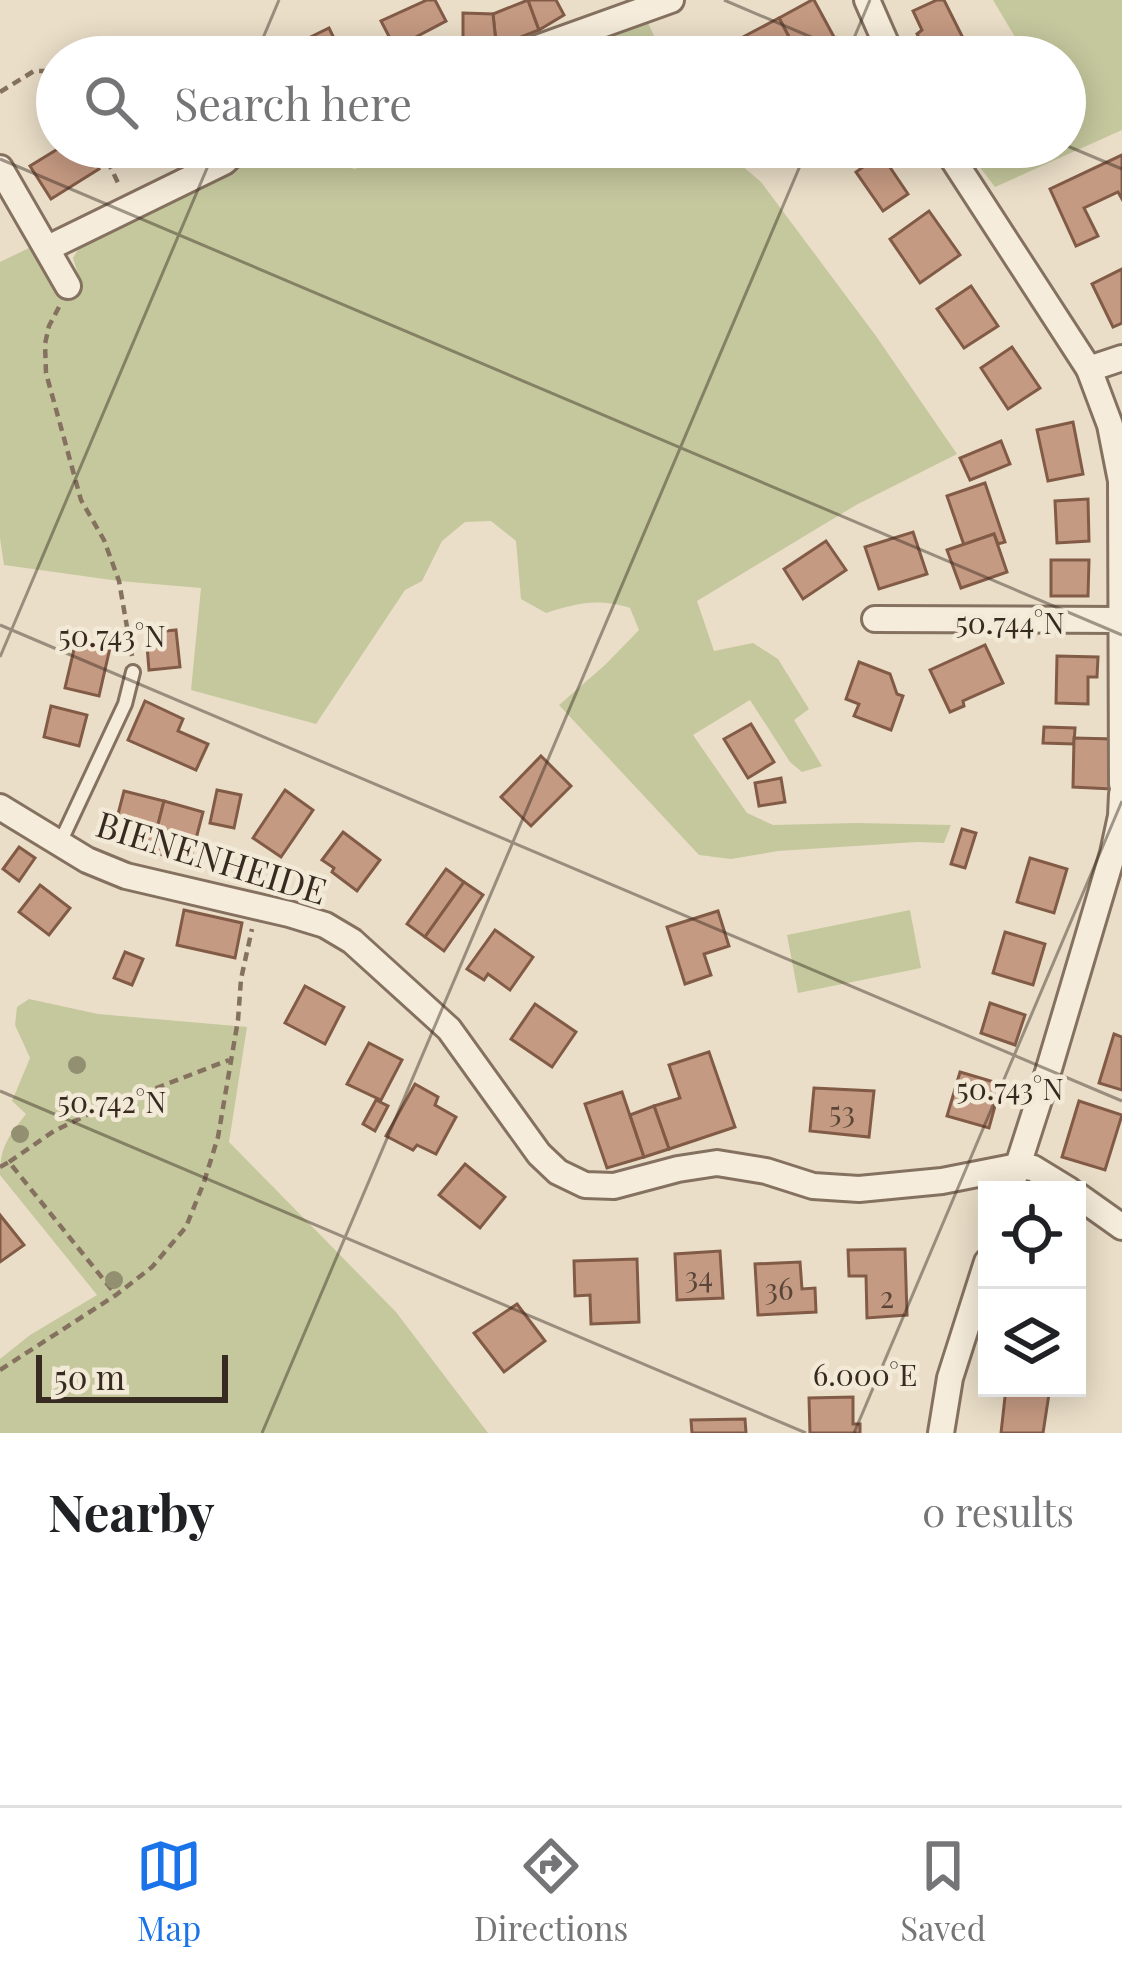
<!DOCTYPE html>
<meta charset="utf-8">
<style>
body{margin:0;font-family:"Playfair Display",serif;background:#f6f6f6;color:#202124}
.controls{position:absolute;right:36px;bottom:36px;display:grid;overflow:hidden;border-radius:0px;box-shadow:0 6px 30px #0003}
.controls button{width:108px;height:108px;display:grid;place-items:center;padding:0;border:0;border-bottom:3px solid #e0e0e0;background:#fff;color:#202124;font:60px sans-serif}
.scale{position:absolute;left:36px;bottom:30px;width:192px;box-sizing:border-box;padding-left:12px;border:6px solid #372a21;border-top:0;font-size:33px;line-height:42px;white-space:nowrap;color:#372a21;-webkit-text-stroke:9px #f2e9d7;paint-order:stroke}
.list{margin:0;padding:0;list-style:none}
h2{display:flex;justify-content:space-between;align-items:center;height:156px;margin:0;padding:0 48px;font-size:51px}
h2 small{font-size:39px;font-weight:400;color:#757577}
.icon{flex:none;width:66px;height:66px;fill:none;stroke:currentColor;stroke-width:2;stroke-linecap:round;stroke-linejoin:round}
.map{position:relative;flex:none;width:1122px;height:1433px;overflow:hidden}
.search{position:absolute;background:#fff;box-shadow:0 6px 30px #0003;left:36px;right:36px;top:36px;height:132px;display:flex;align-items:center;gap:30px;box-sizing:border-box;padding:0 42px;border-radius:66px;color:#757577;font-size:45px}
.sheet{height:372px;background:#fff}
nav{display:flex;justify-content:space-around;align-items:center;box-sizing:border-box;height:168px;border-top:3px solid #e0e0e0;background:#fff;font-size:33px;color:#757577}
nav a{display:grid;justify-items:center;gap:6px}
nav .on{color:#1a73e8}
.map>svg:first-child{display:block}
</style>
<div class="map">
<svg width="1122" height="1433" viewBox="0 0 1122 1433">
<rect width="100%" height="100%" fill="#eadec8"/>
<g fill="#c5c89d">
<polygon points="993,0 1122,0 1122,130 995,187 967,150 973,147 1065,147 1065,57 1027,57"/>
<polygon points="648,23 664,57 552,57"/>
<path d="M278,147h49l9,18 19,4 39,-18 7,11 35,2 18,-17h266l41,35 115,154 81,118 -101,51 -159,96 17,50 39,-8 25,16 31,50 -15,11 28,46 -20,6 -12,-10 -40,-62 -57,35 54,78 26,12 84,-2 94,2 -7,18 -27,-1 -139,9 -47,8 -32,-4 -140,-150 46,-40 34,-35 -9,-22c-32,-10 -53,-5 -84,5l-25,-14 -5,-58 -25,-20 -26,1 -23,19 -20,40 -17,9 -89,134 -125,-34 10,-102 -82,-7 -115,-16 -4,-27v-276l29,-14 33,51 20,-12 -9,-29 9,-15 153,-77z"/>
<polygon points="910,910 921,968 798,993 787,935"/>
<path d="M29,999l69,15 149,13 -18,115 167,170 92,121h-488v-74l30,-24 67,-40 -97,-120c0,-29 9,-39 26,-61l-14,-13 18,-43 -15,-33 2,-18z"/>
</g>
<g fill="#c59a82" stroke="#825b47" stroke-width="3">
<polygon points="427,0 435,0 446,21 395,48 381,21"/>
<polygon points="528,0 539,30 516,39 496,43 493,14"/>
<polygon points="528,0 556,0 564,15 539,30"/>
<polygon points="812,0 814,0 834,37 799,56 779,18"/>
<polygon points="937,0 944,0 965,42 935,57 928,57 917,34 922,30 913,11"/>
<polygon points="463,13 493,14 496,43 463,42"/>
<polygon points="779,18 799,56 727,57 722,48"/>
<polygon points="329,28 343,57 272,57 272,56"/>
<polygon points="61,147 86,147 99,169 51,199 30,166"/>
<polygon points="881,154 908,194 883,211 856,172"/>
<polygon points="1122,155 1122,199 1118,192 1084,208 1098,236 1076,246 1050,189"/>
<polygon points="929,211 960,255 920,283 890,239"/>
<polygon points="1122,269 1122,323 1113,327 1092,284"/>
<polygon points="971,286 998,326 964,348 937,309"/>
<polygon points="1012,347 1040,388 1008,409 981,368"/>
<polygon points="1073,422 1083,474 1048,481 1037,430"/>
<polygon points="1001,441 1010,464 970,480 960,458"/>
<polygon points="985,483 1005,542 998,544 994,534 964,545 947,496"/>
<polygon points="1088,499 1089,541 1057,543 1055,501"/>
<polygon points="913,532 927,574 879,589 865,547"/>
<polygon points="994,534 1007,572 961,588 947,550"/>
<polygon points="826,541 846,570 803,599 784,569"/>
<polygon points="1051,560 1089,560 1088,596 1051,596"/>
<polygon points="176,630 180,667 149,670 146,633"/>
<polygon points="76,641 110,648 99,696 65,688"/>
<polygon points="985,645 1003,683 963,701 964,706 950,712 930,670"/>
<polygon points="1057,656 1098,657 1097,677 1088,677 1088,704 1056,703"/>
<polygon points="859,662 890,674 897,694 903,696 891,730 854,716 859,704 846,699"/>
<polygon points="145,701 183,719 178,731 208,744 196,770 128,740"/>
<polygon points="51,706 87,715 79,746 44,737"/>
<polygon points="751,724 774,762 748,778 724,739"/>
<polygon points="1044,727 1075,728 1074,744 1043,743"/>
<polygon points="1074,738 1113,739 1111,789 1073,787"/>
<polygon points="541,756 571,786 531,826 501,797"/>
<polygon points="781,778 785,802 759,806 755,783"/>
<polygon points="217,790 241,795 234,828 210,823"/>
<polygon points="285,790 313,810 281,857 253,838"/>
<polygon points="124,791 164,801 151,852 111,841"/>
<polygon points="164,801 203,812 190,862 151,852"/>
<polygon points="962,829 976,833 965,868 951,864"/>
<polygon points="343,832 380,860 357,891 332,872 334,868 322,860"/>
<polygon points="19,847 35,858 19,881 3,869"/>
<polygon points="1030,858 1067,869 1054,913 1017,902"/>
<polygon points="446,869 464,882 425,937 407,924"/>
<polygon points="464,882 483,895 444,951 425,937"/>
<polygon points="40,885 70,908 49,935 19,912"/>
<polygon points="184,910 242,923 235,958 177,945"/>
<polygon points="718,911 729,946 704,954 711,975 685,984 667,927"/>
<polygon points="495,930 533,957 510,990 488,974 484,980 467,969"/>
<polygon points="1005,932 1045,944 1033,985 993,973"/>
<polygon points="125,952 143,959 132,985 114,978"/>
<polygon points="305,986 344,1007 325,1044 285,1023"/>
<polygon points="990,1003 1025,1015 1015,1045 981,1033"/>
<polygon points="535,1004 576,1032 552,1067 511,1039"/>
<polygon points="1114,1034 1122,1037 1122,1090 1099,1083"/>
<polygon points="369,1043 402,1060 381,1100 347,1084"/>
<polygon points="709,1052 735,1127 669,1149 654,1106 680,1098 669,1065"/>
<polygon points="960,1072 1001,1084 989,1128 947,1116"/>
<polygon points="415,1084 438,1097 435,1105 456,1117 436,1154 417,1145 413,1150 386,1136"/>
<polygon points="814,1088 874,1091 869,1137 810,1131"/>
<polygon points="622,1092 644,1157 607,1168 585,1104"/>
<polygon points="376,1100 388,1106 375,1131 363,1124"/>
<polygon points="1079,1101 1122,1115 1105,1170 1062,1157"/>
<polygon points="654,1106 669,1149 644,1157 630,1115"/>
<polygon points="465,1164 505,1197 480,1228 439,1195"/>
<polygon points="0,1215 24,1245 0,1262"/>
<polygon points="905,1249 907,1315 867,1318 866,1276 849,1276 848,1250"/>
<polygon points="720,1251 723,1298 677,1300 675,1254"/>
<polygon points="637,1259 639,1322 591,1324 590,1295 575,1296 574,1261"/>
<polygon points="800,1262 802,1289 815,1288 816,1312 758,1315 755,1264"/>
<polygon points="517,1304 545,1341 504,1372 474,1333"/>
<polygon points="1006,1388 1049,1394 1043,1433 1001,1433"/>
<polygon points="853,1397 853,1424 860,1424 860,1433 810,1433 809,1398"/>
<polygon points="745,1419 746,1433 692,1433 691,1420"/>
</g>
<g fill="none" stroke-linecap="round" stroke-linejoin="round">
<defs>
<polyline id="service" points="59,845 125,704 133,672"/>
<g id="minor">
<polyline points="867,0 892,57"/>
<polyline points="512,57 671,0"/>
<polyline points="945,147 1089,369 1110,425 1121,481 1122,784"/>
<polyline points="0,168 68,286"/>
<polyline points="48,248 224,162 240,147"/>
<polyline points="1089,369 1122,358"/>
<polyline points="875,619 1120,620"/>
<polyline points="0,807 87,860 126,876 289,914 325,925 352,941 449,1029 539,1154 558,1172 585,1185 614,1186 678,1169 717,1163 766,1171 813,1186 859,1189 942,1181 1018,1166 1033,1168 1069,1190"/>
<polyline points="1010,1190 1048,1072 1113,853 1121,816 1122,794"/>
<polyline points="1077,1195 1122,1227"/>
<polyline points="941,1433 950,1378 987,1262"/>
</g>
</defs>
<use href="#service" stroke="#85715f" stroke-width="18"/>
<use href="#minor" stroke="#85715f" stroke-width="30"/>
<g stroke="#85715f" stroke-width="4.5" stroke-dasharray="9 6" stroke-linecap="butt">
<polyline points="0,92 34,71 57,71"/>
<polyline points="101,147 119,185"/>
<polyline points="59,307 49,326 45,344 46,373 81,500 104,540 119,581 132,656"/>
<polyline points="9,1162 54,1131 89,1114 229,1060"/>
<polyline points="0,1167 9,1162 116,1295"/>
<polyline points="0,1370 116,1295 152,1267 186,1227 204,1182 218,1137 238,1020 241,979 252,929"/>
</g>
<use href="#service" stroke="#f6ecdb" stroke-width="12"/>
<use href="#minor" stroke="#f6ecdb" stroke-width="24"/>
</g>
<g fill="#929071">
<circle cx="77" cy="1065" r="9"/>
<circle cx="117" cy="1106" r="9"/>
<circle cx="20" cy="1134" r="9"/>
<circle cx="114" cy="1280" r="9"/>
</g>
<path fill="none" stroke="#372a21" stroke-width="3" stroke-opacity="0.45" d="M724,0l134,57M255,57l24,-57M846,57l24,-57M1065,145l57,24M0,159l1122,476M0,625l1122,476M0,657l216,-510M0,1091l806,342M262,1433l546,-1286M854,1433l268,-632"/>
<g text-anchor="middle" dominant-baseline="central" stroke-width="9" stroke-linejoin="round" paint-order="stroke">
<g font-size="30" fill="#5a4639">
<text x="842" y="1111">53</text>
<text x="699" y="1276">34</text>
<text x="779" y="1288">36</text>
<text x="887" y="1296">2</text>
</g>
<g font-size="36" fill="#372a21" stroke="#f2e9d7">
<text transform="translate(212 856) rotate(17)">BIENENHEIDE</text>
</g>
</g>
<g font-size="30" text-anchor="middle" fill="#372a21" stroke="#f2e9d7" stroke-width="9" stroke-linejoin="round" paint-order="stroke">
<text x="1010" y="634">50.744°N</text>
<text x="112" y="647">50.743°N</text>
<text x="1010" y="1100">50.743°N</text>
<text x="112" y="1113">50.742°N</text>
<text x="865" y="1386">6.000°E</text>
</g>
</svg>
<div class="controls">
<button><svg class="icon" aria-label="locate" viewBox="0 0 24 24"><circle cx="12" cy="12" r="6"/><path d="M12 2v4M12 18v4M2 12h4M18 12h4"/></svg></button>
<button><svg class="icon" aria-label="layers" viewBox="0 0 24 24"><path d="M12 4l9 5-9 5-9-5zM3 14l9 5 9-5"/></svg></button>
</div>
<div class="scale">50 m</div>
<div class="search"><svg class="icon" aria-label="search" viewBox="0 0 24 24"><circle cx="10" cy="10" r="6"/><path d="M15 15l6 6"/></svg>Search here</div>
</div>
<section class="sheet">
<h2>Nearby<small>0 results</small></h2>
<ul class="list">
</ul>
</section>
<nav>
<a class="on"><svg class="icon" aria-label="map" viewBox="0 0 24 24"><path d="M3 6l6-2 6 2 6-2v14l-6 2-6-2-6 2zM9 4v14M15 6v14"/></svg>Map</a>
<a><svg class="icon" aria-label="directions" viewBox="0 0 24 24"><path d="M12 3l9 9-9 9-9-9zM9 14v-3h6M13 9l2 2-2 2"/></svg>Directions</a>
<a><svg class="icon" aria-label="saved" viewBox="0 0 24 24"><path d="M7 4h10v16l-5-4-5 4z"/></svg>Saved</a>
</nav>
